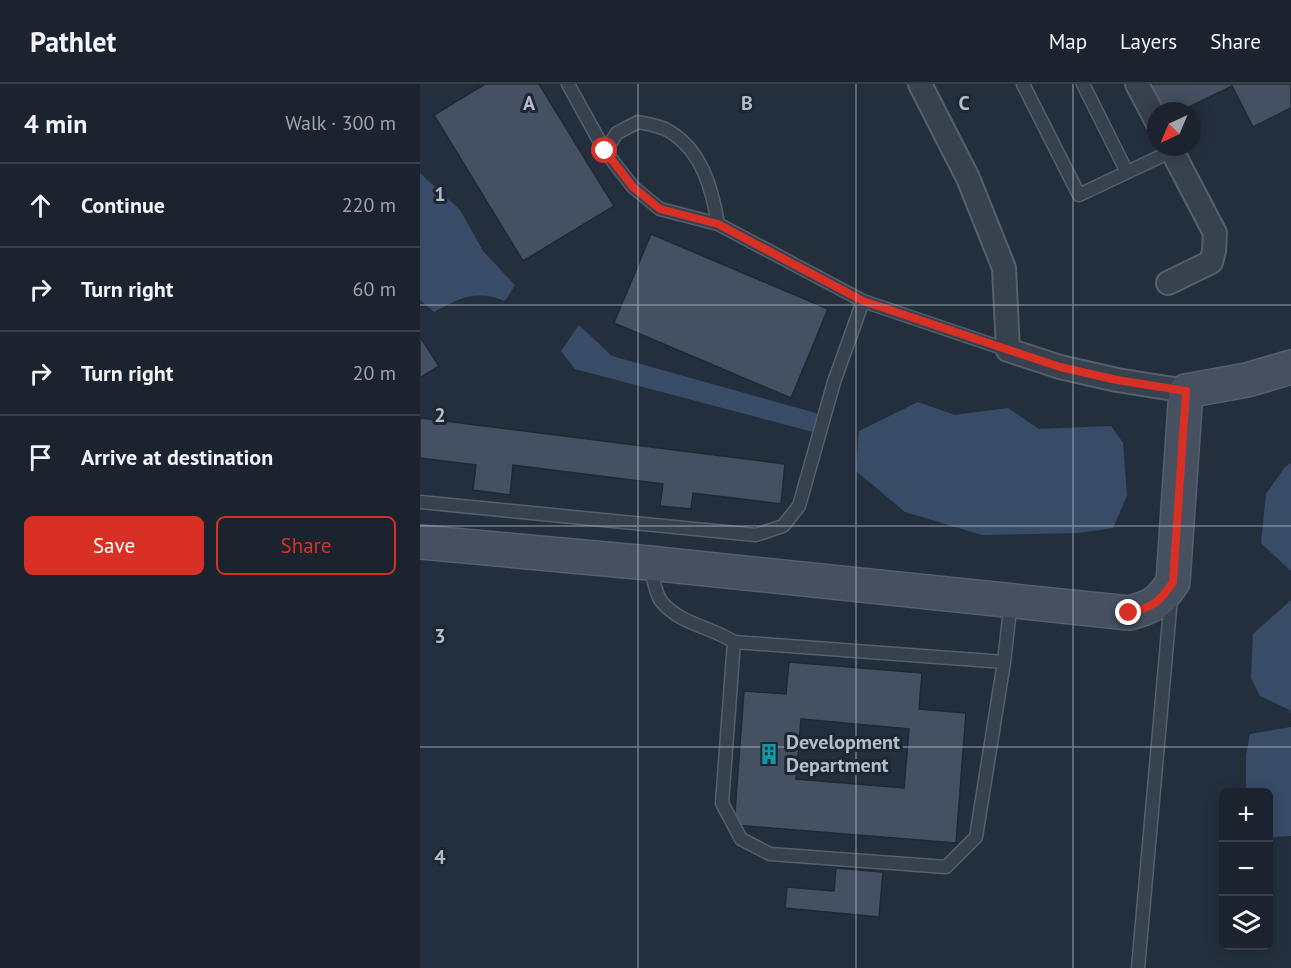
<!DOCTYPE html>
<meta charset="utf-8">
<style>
body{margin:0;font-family:"PT Sans",sans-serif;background:#242b36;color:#f1f3f6}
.controls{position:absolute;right:18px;bottom:18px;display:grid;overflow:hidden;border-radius:9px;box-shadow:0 3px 15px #0003}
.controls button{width:54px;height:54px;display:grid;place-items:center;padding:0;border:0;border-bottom:2px solid #39404a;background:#1b232e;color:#f1f3f6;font:30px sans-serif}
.compass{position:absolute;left:727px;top:18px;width:54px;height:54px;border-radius:50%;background:#1b232e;box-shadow:0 3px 15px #0003;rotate:224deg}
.stop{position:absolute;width:18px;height:18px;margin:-14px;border:4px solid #d93025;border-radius:50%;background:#fff}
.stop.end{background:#d93025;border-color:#fff;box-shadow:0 2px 6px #0008}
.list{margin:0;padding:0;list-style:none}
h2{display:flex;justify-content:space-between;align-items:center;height:78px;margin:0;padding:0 24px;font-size:26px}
h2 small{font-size:20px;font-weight:400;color:#a0a4aa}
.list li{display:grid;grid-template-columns:39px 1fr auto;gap:18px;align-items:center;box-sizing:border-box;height:84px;padding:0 24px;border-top:2px solid #39404a}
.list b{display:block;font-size:22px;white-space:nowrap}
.list em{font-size:20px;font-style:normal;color:#a0a4aa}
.actions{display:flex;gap:12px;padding:18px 24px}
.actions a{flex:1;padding:14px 0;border:2px solid #d93025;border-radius:9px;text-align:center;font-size:21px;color:#d93025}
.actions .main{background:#d93025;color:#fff}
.icon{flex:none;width:33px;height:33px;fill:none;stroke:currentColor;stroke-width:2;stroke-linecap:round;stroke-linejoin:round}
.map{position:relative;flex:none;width:871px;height:884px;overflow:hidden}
header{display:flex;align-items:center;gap:36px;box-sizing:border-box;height:84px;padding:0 30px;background:#1b232e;border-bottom:2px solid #39404a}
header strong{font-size:28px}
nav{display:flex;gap:33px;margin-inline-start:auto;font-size:21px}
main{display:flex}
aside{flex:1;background:#1b232e}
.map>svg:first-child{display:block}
</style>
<header>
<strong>Pathlet</strong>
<nav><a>Map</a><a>Layers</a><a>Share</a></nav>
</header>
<main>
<aside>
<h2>4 min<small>Walk · 300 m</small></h2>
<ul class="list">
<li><svg class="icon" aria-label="ahead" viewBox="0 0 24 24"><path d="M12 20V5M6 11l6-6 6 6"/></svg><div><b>Continue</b></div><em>220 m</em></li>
<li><svg class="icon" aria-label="right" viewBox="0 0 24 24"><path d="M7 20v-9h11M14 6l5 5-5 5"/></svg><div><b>Turn right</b></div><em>60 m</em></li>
<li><svg class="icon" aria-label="right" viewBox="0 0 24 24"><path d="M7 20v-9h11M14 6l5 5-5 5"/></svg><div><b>Turn right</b></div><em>20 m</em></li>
<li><svg class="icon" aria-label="arrive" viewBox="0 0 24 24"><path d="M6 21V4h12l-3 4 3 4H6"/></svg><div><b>Arrive at destination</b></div></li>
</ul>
<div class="actions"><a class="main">Save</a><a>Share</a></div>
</aside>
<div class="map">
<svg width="871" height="884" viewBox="0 0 871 884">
<rect width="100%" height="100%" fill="#242f3e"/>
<g fill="#394c67">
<path d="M0,89l40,37 23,41 32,34 -10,16c-30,-12 -45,-3 -71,11l-14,-12z"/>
<polygon points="159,241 192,272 396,329 402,337 397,349 155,285 141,267"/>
<polygon points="498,318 535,331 588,324 619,345 691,342 703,359 707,412 693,444 658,449 562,451 485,428 436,387 439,347"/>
<polygon points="871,379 871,487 841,459 846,410 865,383"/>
<polygon points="871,516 871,630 870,626 840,612 831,594 833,550"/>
<polygon points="871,643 871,752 849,753 848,708 826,708 826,672 830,650"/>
</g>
<g fill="#455162" stroke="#1f2835" stroke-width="1.5" fill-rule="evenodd">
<polygon points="65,0 119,0 194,122 103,177 14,31"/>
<polygon points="722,0 871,0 871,24 833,43 812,2 761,27 736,27"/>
<polygon points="231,150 408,225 371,314 194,239"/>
<polygon points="0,253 19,282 0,294"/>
<polygon points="0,334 365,380 361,420 273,409 271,425 240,422 243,400 93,381 90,411 53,406 56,381 0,374"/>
<path d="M369,578l133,11 -3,36 47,4 -10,130 -222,-18 10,-134 42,3zM381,635l108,10 -5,59 -108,-9z"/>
<polygon points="416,784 463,788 459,833 365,824 367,803 414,807"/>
</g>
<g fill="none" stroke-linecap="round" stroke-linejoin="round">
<defs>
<g id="lane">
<polyline points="148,0 185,67 213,103 240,125 298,140 443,217 588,266"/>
<polyline points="603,0 659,111 752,67"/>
<polyline points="663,0 707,88"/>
<path d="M185,67l12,-18 21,-11c9,2 23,4 31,9 33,20 43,57 49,93"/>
<polyline points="0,418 336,451 363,442 379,422 414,298 443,217"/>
<path d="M230,482c3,10 5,27 11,35 18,23 51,26 73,41l-12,161 19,36 29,15 176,13 30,-30 28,-175 7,-61"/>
<polyline points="314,558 584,578"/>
<polyline points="718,884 751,514"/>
</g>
<g id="street">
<polyline points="500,0 548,94 584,184 588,266 640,283 697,296 766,307"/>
<polyline points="717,0 736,36"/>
<polyline points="748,199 791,178 794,167 795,149 750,63"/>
</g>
<path id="secondary" d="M0,458l229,21 480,50c24,-6 31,-11 44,-31l13,-191 61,-11 44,-13"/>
</defs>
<use href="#lane" stroke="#565f6c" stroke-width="15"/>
<use href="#street" stroke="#565f6c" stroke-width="26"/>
<use href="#secondary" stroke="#565f6c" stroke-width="36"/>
<use href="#lane" stroke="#38414e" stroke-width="12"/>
<use href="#street" stroke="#38414e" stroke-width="22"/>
<use href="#secondary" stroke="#465061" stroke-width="33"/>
</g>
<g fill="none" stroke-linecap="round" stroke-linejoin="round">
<path stroke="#d93025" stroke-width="8" d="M185,67l28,36 27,22 58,15 145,77 197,66 57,13 69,11 -13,191c-13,20 -20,25 -44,31"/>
</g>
<path fill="none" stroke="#b4bcc9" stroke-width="1.5" stroke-opacity="0.55" d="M218,0v884M436,0v884M653,0v884M0,221h871M0,442h871M0,663h871"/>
<defs>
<symbol id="building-bare" viewBox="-9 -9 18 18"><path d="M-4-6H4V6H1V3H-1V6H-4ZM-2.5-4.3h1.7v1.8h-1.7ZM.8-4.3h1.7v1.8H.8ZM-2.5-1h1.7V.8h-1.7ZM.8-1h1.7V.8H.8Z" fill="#0f9aa8" stroke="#1d2633" stroke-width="2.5" paint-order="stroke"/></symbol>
</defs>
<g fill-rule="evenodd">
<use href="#building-bare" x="334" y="655" width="30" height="30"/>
</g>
<g text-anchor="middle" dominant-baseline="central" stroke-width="6" stroke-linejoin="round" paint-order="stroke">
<g font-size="20" font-weight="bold" fill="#b4bcc9" stroke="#1d2633" text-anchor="start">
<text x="366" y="658">Development<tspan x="366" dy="23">Department</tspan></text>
</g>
</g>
<g font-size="20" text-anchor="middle" font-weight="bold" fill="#b4bcc9" stroke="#1d2633" stroke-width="6" stroke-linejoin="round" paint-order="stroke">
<text x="109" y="26">A</text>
<text x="327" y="26">B</text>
<text x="544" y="26">C</text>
<text x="20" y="117">1</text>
<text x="20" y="338">2</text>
<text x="20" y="559">3</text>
<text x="20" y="780">4</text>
</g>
</svg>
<div class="controls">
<button>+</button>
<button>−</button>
<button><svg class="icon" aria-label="layers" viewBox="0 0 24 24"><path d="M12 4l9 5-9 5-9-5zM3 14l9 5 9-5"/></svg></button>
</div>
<svg class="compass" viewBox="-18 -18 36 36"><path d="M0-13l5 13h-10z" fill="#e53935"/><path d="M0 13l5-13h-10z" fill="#a0a4aa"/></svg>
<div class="stop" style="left:185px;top:67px"></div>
<div class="stop end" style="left:709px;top:529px"></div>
</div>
</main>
